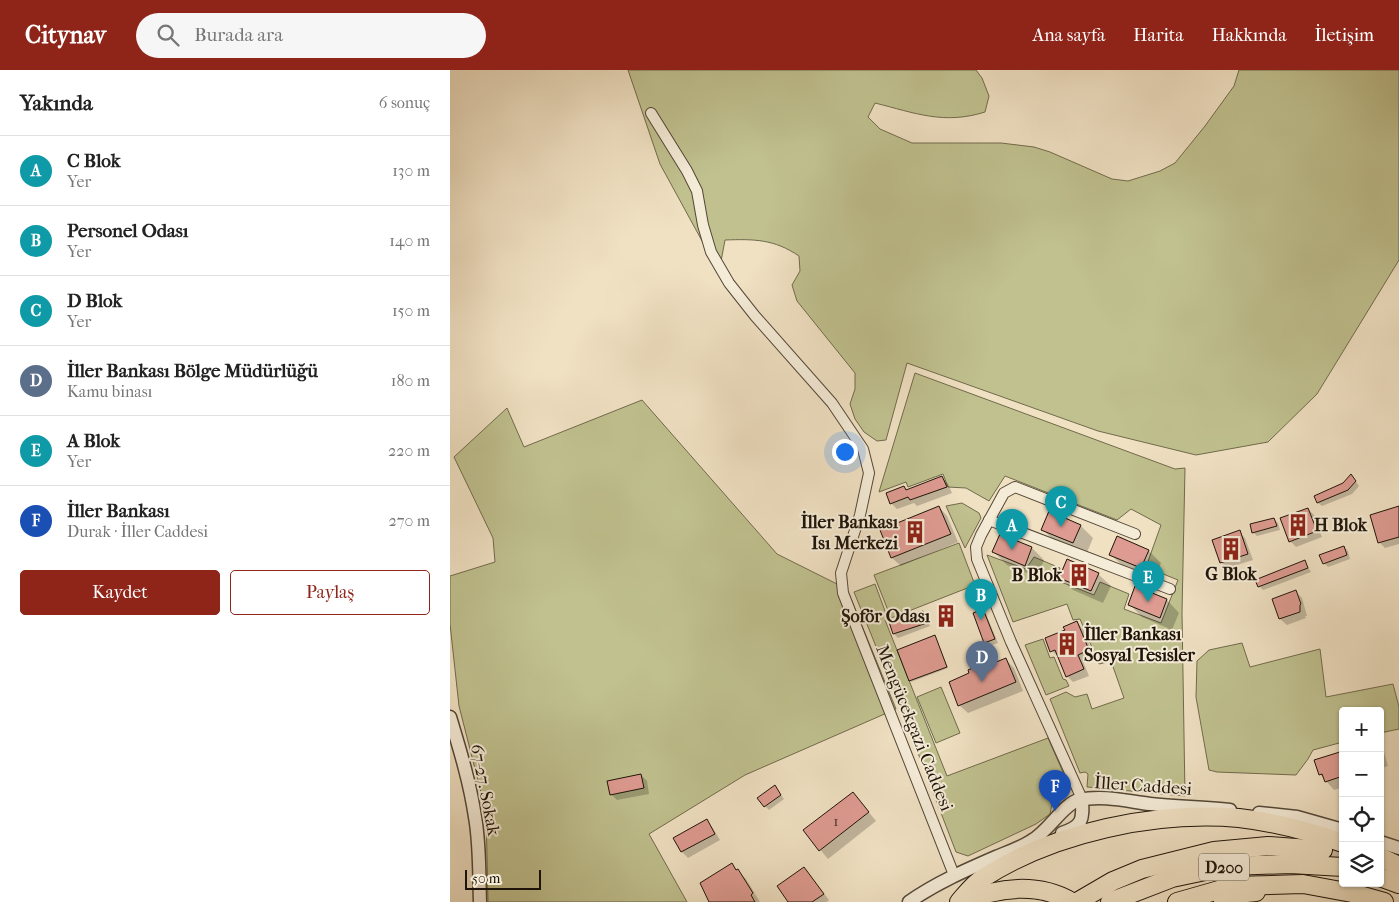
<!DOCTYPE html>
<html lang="tr">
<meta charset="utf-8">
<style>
body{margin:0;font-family:"IM FELL French Canon",serif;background:#f6f6f6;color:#222}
.controls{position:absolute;right:15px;bottom:15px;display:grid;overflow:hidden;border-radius:5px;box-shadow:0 1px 4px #0004}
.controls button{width:45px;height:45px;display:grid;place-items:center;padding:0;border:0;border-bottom:1px solid #e0e0e0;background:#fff;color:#222;font:25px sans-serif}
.scale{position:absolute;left:15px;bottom:12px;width:76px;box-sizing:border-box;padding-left:5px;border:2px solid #1f1409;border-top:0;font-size:14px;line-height:18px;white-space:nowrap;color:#1f1409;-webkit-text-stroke:4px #f5ecd8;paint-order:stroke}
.you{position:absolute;left:394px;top:381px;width:18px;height:18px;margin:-12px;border:4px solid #fff;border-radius:50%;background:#1a73e8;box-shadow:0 0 0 8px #1a73e833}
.badge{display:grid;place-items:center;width:32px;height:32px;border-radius:50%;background:#8f2418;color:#fff;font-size:16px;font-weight:700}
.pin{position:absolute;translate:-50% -41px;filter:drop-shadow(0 1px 2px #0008)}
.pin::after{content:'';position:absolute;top:26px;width:18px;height:15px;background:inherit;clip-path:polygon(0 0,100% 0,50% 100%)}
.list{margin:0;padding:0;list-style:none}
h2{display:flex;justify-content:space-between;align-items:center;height:65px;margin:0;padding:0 20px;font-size:21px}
h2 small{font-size:16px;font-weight:400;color:#767676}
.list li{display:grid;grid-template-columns:32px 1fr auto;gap:15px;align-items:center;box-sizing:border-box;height:70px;padding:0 20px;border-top:1px solid #e0e0e0}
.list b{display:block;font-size:19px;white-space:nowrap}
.list p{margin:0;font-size:16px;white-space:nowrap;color:#767676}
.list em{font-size:16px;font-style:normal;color:#767676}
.actions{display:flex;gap:10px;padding:15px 20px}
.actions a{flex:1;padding:11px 0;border:1px solid #8f2418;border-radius:5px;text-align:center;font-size:18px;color:#8f2418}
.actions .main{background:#8f2418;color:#fff}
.icon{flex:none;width:28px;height:28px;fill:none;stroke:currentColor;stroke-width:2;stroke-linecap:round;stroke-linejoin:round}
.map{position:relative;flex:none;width:949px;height:832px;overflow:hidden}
header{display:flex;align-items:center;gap:30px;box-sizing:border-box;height:70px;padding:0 25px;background:#8f2418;color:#fff}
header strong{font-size:24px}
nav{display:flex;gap:28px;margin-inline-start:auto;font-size:18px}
.search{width:350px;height:45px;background:#f6f6f6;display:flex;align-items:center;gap:12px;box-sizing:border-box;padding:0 18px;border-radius:28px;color:#767676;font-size:19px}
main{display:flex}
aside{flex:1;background:#fff}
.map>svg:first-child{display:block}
</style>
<header>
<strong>Citynav</strong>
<div class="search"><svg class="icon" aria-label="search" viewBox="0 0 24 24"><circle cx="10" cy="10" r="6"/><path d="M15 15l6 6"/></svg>Burada ara</div>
<nav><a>Ana sayfa</a><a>Harita</a><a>Hakkında</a><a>İletişim</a></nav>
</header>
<main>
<aside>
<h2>Yakında<small>6 sonuç</small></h2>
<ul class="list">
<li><span class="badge" style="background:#0f9aa8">A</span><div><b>C Blok</b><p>Yer</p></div><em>130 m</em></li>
<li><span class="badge" style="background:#0f9aa8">B</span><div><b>Personel Odası</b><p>Yer</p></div><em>140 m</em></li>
<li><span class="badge" style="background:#0f9aa8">C</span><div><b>D Blok</b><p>Yer</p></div><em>150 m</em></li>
<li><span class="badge" style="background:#5c6f8a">D</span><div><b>İller Bankası Bölge Müdürlüğü</b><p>Kamu binası</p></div><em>180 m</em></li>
<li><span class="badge" style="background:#0f9aa8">E</span><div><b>A Blok</b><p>Yer</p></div><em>220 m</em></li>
<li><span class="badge" style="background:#1a4fb4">F</span><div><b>İller Bankası</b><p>Durak · İller Caddesi</p></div><em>270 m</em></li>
</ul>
<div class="actions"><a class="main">Kaydet</a><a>Paylaş</a></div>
</aside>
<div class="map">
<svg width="949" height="832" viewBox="0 0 949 832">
<rect width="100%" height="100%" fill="#f0e1c3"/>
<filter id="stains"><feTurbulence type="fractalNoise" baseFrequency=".004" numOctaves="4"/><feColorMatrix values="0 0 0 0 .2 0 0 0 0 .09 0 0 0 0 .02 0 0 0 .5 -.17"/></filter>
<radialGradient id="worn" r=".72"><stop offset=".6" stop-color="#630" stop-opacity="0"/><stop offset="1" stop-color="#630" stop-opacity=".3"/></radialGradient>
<g fill="#c0c18f" stroke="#706a4c">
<path d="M178,0h348l6,8 7,18 -4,16c-41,13 -70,1 -110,-9l-7,14 12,12 32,14h89l33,4 16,5 62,27 16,2 32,-10 15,-8 30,-37 29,-40 5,-16h160v190l-82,134 -49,48 -72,13 -98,-24 -191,-68 -21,77 -9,1 -13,-9 -9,-13 -5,-15 5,-15v-16l-58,-72 -5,-16 8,-14 -1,-15c-25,-17 -45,-17 -74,-16l-6,32 -59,-108z"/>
<polygon points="465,303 725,399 735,398 732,543 735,726 637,717 638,704 635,702 630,703 600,629 616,622 625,627 637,624 642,639 674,628 661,591 649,594 630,549 623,550 617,534 563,552 537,485 576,499 584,487 610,498 606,510 644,525 650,512 679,524 674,539 711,553 728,510 696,497 711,455 681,439 667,450 555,406 539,431 516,418 498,417 493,404 458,417 456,412 429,422"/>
<polygon points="192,330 327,484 397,519 446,639 295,705 199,764 237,832 38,832 36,742 9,636 0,554 0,506 45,492 43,468 4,387 57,338 74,377"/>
<polygon points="512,433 529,443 531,448 515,478 496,436"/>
<polygon points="509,473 525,515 441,548 424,505"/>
<polygon points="425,514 438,549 435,550 497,706 598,668 616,709 613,720 604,724 600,744 586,754 518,786 506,782 450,636 404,522"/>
<polygon points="593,569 600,588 604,587 613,609 616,610 619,616 596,625 575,575"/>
<polygon points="792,573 800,597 870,579 876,627 943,614 949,637 949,659 930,663 930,641 893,641 893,672 863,680 858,689 846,705 767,702 759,700 746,627 747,591 759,580"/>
<polygon points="491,617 510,663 486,673 467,627"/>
</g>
<g fill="#0003">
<polygon points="492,407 498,414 502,423 467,436 464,433 447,439 441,433 454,417 457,420"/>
<polygon points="904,409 909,416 902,424 872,436 868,433 866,427"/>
<polygon points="489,437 497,446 508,472 451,496 442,488 431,461"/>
<polygon points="949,438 949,474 935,478 929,472"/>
<polygon points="858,439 864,445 872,467 846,477 840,471"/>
<polygon points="824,449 828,453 830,460 807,466 803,462"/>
<polygon points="631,456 643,468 636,485 605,472 593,460"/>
<polygon points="789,462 795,468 803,490 777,498 771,492"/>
<polygon points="551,465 582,478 594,490 587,507 557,495 544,482"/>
<polygon points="894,477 898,481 900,489 878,497 874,493"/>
<polygon points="699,481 711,493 704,510 674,497 661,485"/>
<polygon points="855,492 861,502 813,520 809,516"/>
<polygon points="648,504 661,516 653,533 623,520 610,508"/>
<polygon points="686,518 717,530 729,543 722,560 692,547 679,534"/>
<polygon points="846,522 852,528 857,546 855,546 856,548 837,555 830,549 824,530"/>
<polygon points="533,540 536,544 548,573 539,576 536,572"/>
<polygon points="473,542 477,546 480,556 448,568 444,564 441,553"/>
<polygon points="627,552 633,559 644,586 633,591 639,606 623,612 617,606 609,587 602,581 616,561"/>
<polygon points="485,567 498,598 461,612 460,610"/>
<polygon points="556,590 564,598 573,621 518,643 509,635 535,598"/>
<polygon points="930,677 933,679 938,696 932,698 934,703 930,704"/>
<polygon points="893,682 893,717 884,720 870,704"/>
<polygon points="191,705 197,711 199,724 167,730 161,724"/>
<polygon points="328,721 334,729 319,740 315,736"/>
<polygon points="403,723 426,751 378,789 355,761"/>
<polygon points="256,751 262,757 270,770 238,788 232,782 225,769"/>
<polygon points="282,795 296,809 310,832 260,832 254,821"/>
<polygon points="354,798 379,830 377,832 340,832"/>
</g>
<g fill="#de9b91" stroke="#1f1409">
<polygon points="901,404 906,411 898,420 867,433 864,426 893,413"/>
<polygon points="492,406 497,417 460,430 458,427 440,434 436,423 454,416 456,420"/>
<polygon points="489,436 501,464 441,488 430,460"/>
<polygon points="949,436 949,467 928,473 920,445"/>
<polygon points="858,438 867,461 839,472 830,448"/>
<polygon points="599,441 631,455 623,473 591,460"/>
<polygon points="824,448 827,456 802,463 800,454"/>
<polygon points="790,460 798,484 770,493 762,470"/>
<polygon points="550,464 582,477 575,496 542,482"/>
<polygon points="667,466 699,480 691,498 659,485"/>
<polygon points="894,476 897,485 873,494 869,485"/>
<polygon points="617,489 649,503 641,521 609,508"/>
<polygon points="855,490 858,498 808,517 805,510"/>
<polygon points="685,516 717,529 710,548 678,535"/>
<polygon points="846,520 851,534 850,535 850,542 829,549 822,529"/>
<polygon points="533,539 545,569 534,573 523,543"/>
<polygon points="473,541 477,553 443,564 439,552"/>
<polygon points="627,551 639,580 628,585 634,599 616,607 605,580 600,582 595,568 615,560 613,557"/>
<polygon points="485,565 497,597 459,611 447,580"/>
<polygon points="556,588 566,612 508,636 499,612 519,603 518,600 532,594 534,597"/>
<polygon points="893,681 893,706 875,712 872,704 869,705 864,690"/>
<polygon points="191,704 194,718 160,725 157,711"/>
<polygon points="325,715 331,725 314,737 307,728"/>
<polygon points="403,722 419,742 369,781 353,760"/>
<polygon points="257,749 265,764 231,782 223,768"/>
<polygon points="282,793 286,800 288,799 303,823 301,825 305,832 259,832 250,813"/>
<polygon points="354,797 374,824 362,832 338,832 327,816"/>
</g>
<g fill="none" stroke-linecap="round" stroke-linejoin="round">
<polyline stroke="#d1c2a7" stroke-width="18" stroke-dasharray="18 9" stroke-linecap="butt" points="873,780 893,783"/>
<defs>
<g id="minor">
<polyline points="201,43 237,101 247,121 253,155 261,182 279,213 305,246 382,333 413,379 419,403 410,445 391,503 393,523 504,805"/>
<polyline points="539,450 720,519"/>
<polyline points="632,729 561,572 527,489 526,477 531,465 554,423 565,417 685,464"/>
</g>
<g id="tertiary">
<path d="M0,647c10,33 20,66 25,100 5,28 4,57 5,85"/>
<polyline points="809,743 847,747 893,760"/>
<path d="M612,763c21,-7 21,-13 20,-34"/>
<polyline points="930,772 949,778"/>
<path d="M459,832c27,-19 57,-32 87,-45 12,-5 24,-9 35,-16 17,-9 33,-38 48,-41 24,-5 47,1 71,4 27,3 53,3 80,6"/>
</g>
<g id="trunk">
<polyline points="930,787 949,796"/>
<polyline points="930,807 949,814"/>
<path d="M509,832c7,-8 15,-19 24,-24 71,-46 173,-67 256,-60 35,4 70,13 104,25"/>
<path d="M513,832c35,-15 75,-20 109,0"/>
<polyline points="627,832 663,811 692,799 764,781 818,776 873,780"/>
<polyline points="660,832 722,808 779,796 840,794 893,797"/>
<polyline points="727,832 783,816 853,814 902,823 934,832"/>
<polyline points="773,832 796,823 806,822"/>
</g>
</defs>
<use href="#minor" stroke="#534738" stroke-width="12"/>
<use href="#tertiary" stroke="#534738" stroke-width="15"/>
<use href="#trunk" stroke="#1f1409" stroke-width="20"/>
<use href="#minor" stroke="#f5ecd8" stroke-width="10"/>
<use href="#tertiary" stroke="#f5ecd8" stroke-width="12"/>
<use href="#trunk" stroke="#f0e1c3" stroke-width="18"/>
</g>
<defs>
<symbol id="building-bare" viewBox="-9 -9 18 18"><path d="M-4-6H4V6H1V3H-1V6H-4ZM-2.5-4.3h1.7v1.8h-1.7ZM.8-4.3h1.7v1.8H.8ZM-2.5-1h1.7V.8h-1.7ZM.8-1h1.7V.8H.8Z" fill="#8f2418" stroke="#f5ecd8" stroke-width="2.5" paint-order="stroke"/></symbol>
</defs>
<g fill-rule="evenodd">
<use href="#building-bare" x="832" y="439" width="32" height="32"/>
<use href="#building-bare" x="449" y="446" width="32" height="32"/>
<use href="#building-bare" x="765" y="463" width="32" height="32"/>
<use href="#building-bare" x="613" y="489" width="32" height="32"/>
<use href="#building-bare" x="480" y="530" width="32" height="32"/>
<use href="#building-bare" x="601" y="558" width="32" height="32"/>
</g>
<g text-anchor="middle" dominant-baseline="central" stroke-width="4" stroke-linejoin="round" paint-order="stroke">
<g font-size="15" fill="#4f362b">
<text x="386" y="751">1</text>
</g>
<rect fill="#f5ecd8" stroke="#5f5547" stroke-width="1" x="749" y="783.5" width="50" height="27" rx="4"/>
<g font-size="16" font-weight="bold" fill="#1f1409">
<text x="774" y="797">D200</text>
</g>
<g font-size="18" font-weight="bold" fill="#1f1409" stroke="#f5ecd8" text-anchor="end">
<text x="448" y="452">İller Bankası<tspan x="448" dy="21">Isı Merkezi</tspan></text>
<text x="864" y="455" text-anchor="start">H Blok</text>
<text x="781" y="504" text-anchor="middle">G Blok</text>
<text x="612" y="505">B Blok</text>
<text x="480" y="546">Şoför Odası</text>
<text x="634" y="564" text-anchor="start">İller Bankası<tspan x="634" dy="21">Sosyal Tesisler</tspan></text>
</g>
<g font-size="18" fill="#1f1409" stroke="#f5ecd8">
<text transform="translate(464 658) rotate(68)">Mengücekgazi Caddesi</text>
<text transform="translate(693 716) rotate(4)">İller Caddesi</text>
<text transform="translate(35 720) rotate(79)">67-27. Sokak</text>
</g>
</g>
<rect width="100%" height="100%" filter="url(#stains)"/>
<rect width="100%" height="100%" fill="url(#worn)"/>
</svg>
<div class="controls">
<button>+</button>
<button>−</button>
<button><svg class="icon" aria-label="locate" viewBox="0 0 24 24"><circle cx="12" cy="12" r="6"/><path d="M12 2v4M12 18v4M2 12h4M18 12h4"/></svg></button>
<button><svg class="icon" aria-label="layers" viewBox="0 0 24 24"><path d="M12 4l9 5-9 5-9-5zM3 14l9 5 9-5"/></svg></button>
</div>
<div class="scale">50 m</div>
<div class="you"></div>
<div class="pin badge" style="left:562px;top:480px;background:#0f9aa8">A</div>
<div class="pin badge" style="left:531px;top:550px;background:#0f9aa8">B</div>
<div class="pin badge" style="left:611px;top:457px;background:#0f9aa8">C</div>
<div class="pin badge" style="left:532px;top:612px;background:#5c6f8a">D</div>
<div class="pin badge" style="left:698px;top:532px;background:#0f9aa8">E</div>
<div class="pin badge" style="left:605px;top:741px;background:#1a4fb4">F</div>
</div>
</main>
